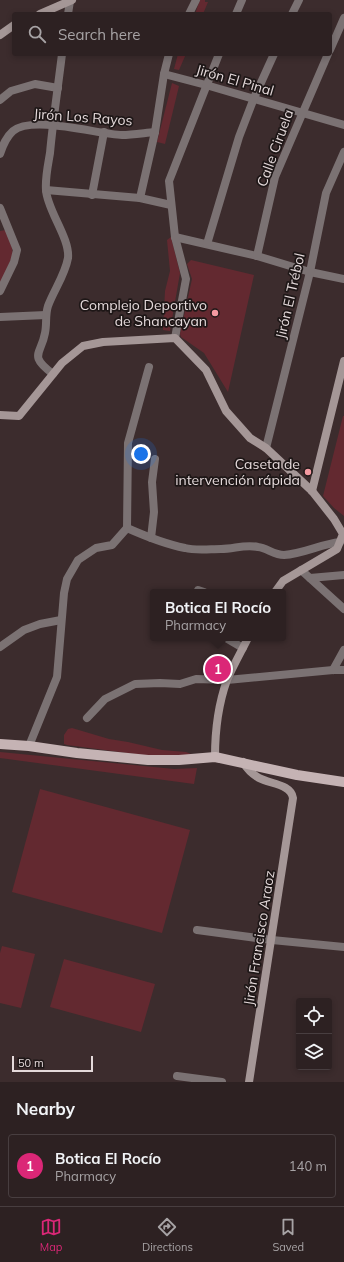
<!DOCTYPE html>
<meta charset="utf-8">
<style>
body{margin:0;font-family:Mulish,sans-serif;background:#392e2f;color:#f1f3f6}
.controls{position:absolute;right:12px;bottom:12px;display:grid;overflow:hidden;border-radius:4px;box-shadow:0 2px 6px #0003}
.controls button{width:36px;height:36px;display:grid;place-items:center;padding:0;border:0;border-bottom:1px solid #483e40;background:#2d2122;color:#f1f3f6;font:20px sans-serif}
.scale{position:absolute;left:12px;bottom:10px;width:81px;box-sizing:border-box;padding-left:4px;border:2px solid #e5dadb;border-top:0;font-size:11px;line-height:14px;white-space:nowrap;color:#e5dadb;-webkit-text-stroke:3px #1e1717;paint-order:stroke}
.you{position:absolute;left:141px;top:454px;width:14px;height:14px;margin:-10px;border:3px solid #fff;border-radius:50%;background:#1a73e8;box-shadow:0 0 0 6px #1a73e833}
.badge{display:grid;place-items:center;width:26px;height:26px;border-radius:50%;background:#db2777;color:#fff;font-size:13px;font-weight:700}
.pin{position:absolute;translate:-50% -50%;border:2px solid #fff;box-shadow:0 1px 4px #0006}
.popup{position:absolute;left:150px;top:589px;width:136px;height:52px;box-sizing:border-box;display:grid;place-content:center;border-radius:4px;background:#2d2122;filter:drop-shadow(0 1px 3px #0005);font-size:13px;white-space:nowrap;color:#a7a3a5}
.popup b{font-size:15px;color:#f1f3f6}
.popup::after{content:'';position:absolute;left:50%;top:100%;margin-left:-8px;border:8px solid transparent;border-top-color:#2d2122}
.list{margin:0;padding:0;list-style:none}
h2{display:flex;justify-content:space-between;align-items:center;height:52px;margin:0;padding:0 16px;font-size:17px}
h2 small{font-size:13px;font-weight:400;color:#a7a3a5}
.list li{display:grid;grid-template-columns:26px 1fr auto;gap:12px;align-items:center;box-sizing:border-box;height:64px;margin:0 8px 8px;padding:0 8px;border:1px solid #483e40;border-radius:4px}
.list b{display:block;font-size:15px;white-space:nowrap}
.list p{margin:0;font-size:13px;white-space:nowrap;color:#a7a3a5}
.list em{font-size:13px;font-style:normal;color:#a7a3a5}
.icon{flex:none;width:22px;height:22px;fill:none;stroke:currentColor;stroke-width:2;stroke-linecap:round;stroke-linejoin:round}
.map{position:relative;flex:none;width:344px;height:1082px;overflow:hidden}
.search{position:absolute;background:#2d2122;box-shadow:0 2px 6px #0003;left:12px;right:12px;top:12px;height:44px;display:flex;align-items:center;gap:10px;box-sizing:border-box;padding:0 14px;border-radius:4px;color:#a7a3a5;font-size:15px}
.sheet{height:124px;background:#2d2122}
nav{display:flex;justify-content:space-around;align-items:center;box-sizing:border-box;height:56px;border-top:1px solid #483e40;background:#2d2122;font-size:11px;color:#a7a3a5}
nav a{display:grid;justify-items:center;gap:2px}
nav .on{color:#db2777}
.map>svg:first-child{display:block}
</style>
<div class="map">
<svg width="344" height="1082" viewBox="0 0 344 1082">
<rect width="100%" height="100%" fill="#3c2c2d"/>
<g fill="#632930">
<polygon points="200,0 205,0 205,2 208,2 203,14 195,14"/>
<polygon points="178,54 186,54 179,70 174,69"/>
<polygon points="172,83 179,86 165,144 157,142"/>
<polygon points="6,230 12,248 13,255 0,285 0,231"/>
<polygon points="171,237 180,273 170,331 163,330 165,291 170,271 167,240"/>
<polygon points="191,260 254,275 228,392 204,353 181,337 180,334 192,279 187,264"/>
<polygon points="343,416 344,416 344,516 334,508 323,496"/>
<polygon points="72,728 109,739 128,742 162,750 186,752 191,754 190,755 142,755 67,745 64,744 64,735 68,729"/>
<polygon points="0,752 174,769 197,768 194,784 0,758"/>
<polygon points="40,789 190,830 162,933 12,892"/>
<polygon points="2,946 35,954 21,1008 0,1003 0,953"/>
<polygon points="64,959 155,984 141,1032 50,1007"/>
</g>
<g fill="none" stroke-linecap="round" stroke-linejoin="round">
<g stroke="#7b7273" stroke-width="8">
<path d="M127,528c18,8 38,16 58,20 11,3 25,1 36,1 13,0 24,-5 37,-2 9,1 16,8 26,8 19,-1 37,-11 56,-13"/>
<polyline points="151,538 154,512 152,482 155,459"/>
<polyline points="198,590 204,592"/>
<polyline points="226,638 243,648"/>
<polyline points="87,718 105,699 135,684 160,683 180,684 196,679 227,680"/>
</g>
<g stroke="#7b7273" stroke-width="8">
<polyline points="189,14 196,0"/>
<polyline points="236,14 242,0"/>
<polyline points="292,14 299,0"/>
<polyline points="330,50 344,18"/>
<polyline points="164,74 206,85 344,125"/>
<polyline points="0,100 11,91 35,84 58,88"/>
<path d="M0,154c3,-9 6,-17 13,-23 19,-16 84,3 109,4 10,0 22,-2 33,-3"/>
<polyline points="46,190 140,198 171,205"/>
<polyline points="92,195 104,132"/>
<polyline points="140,198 155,132 164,74 169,54"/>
<polyline points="0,208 17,250 14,262 0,291"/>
<polyline points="175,237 257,256 310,272 344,279"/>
<polyline points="207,244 239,137 254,98 274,54"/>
<polyline points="257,256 275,177 328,54"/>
<polyline points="0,317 46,315"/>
<polyline points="175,338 186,279 175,237 169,181 219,54"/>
<polyline points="266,448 310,272 326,193 344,152"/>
<polyline points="301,570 344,609"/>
<polyline points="310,578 344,575"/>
<polyline points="0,647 24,630 40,624 61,620"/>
<polyline points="333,670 344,650"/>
<polyline points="227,680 333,670 344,670"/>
<polyline points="29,746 57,677 64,593 67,579 78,560 96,548 112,545 127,528 128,443 149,367"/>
<polyline points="197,930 272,940 344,947"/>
<polyline points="177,1076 222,1082"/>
</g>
<g stroke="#7b7273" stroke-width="8">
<polyline points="68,14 70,1"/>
<path d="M53,374c-25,-19 -12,-19 -8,-41 2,-9 0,-18 3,-27 6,-16 17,-31 20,-48 2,-20 -21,-48 -22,-68 -1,-12 2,-25 4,-37 3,-33 8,-66 12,-99"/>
</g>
<g stroke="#a59797" stroke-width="8">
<polyline points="40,14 72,0"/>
<polyline points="0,35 14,25"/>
<polyline points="0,415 19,416 62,363 83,346 103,342 175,338 206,370 226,411 250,438 266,448 312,491 334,519 343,534 337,549 283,581 275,592"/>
<polyline points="312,491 344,361"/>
<path d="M215,757c0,-26 3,-52 12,-77 6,-14 14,-28 21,-42"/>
<path d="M243,762c4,7 9,12 16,16 11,6 32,6 34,20l-44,284"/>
</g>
<polyline stroke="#c5b3b4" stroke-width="10" points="0,744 29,746 77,753 148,760 179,760 215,757 297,775 344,782"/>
</g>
<g fill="#f49aa1" stroke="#1e1717" stroke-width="1.5">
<circle cx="215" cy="313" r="4"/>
<circle cx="308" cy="472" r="4"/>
</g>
<g text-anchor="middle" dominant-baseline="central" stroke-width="3.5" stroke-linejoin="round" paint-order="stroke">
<g font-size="14" fill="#e5dadb" stroke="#1e1717">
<text transform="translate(235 80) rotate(16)">Jirón El Pinal</text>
<text transform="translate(83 117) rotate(4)">Jirón Los Rayos</text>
<text transform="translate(275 148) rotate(-70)">Calle Ciruela</text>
<text transform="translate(290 296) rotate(-77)">Jirón El Trébol</text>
<text transform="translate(259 938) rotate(-81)">Jirón Francisco Araoz</text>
</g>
<g font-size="14" fill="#e5dadb" stroke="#1e1717" text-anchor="end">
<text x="207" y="305">Complejo Deportivo<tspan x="207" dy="16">de Shancayan</tspan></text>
<text x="300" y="464">Caseta de<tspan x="300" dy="16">intervención rápida</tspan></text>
</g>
</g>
</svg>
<div class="controls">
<button><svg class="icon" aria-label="locate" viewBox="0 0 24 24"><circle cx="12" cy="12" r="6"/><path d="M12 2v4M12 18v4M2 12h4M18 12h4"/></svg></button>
<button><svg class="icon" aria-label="layers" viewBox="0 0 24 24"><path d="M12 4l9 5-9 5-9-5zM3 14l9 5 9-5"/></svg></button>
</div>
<div class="scale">50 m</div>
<div class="you"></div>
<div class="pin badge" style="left:218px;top:669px">1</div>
<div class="popup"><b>Botica El Rocío</b>Pharmacy</div>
<div class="search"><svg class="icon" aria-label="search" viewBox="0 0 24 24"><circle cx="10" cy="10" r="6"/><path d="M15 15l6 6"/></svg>Search here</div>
</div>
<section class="sheet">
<h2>Nearby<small></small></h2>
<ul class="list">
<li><span class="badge">1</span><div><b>Botica El Rocío</b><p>Pharmacy</p></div><em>140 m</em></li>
</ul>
</section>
<nav>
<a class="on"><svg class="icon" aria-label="map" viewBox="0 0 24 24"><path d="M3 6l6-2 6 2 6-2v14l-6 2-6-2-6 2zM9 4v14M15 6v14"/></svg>Map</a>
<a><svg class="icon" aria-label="directions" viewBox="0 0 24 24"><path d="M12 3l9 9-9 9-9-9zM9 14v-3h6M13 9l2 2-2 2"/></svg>Directions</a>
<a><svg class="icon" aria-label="saved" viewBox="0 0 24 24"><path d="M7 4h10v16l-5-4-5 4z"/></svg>Saved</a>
</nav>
